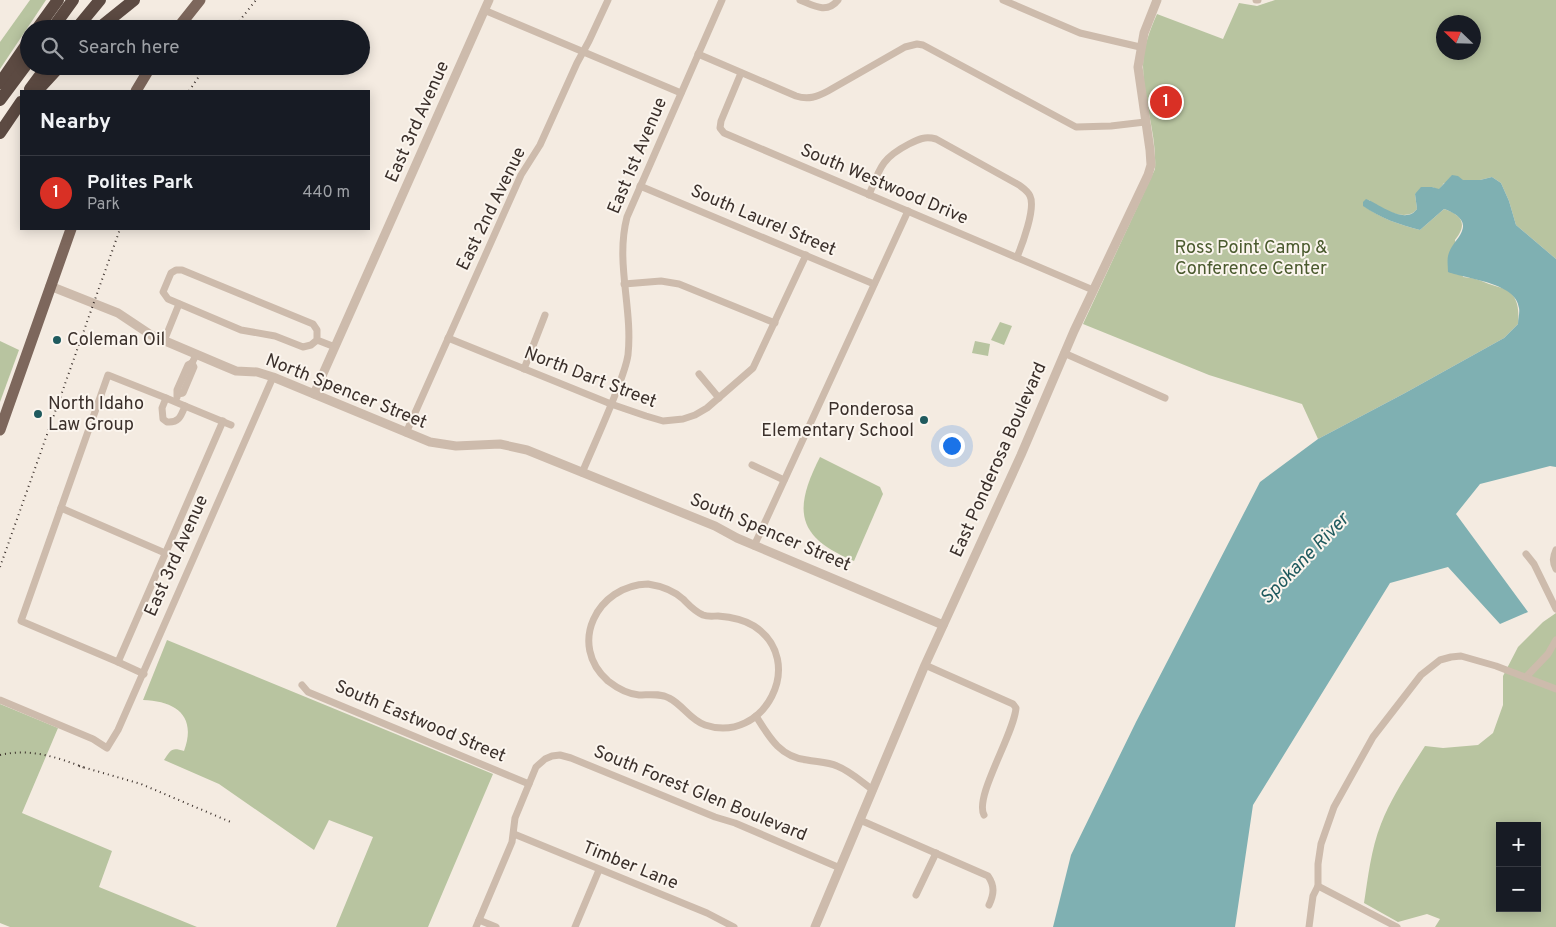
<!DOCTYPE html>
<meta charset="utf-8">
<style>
body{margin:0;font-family:Overpass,sans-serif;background:#20242c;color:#f1f3f6}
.controls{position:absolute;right:15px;bottom:15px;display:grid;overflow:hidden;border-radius:0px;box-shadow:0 2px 12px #0003}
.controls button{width:45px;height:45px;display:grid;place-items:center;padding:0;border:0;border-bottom:1px solid #363941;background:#171b24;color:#f1f3f6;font:25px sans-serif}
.compass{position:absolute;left:1436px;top:15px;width:45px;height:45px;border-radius:50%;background:#171b24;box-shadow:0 2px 12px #0003;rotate:293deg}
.you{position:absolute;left:951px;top:445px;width:18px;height:18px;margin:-12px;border:4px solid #fff;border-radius:50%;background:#1a73e8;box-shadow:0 0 0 8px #1a73e833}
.badge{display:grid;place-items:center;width:32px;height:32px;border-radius:50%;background:#d93025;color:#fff;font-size:16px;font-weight:700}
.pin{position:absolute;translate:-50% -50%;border:2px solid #fff;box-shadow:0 1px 5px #0006}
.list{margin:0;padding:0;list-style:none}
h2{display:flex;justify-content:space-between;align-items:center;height:65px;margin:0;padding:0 20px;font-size:21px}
h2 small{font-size:16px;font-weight:400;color:#9ea1a6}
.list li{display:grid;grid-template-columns:32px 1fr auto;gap:15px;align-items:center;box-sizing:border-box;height:75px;padding:0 20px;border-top:1px solid #363941}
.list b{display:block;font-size:19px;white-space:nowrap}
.list p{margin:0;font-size:16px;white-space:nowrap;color:#9ea1a6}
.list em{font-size:16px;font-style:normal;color:#9ea1a6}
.icon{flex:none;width:28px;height:28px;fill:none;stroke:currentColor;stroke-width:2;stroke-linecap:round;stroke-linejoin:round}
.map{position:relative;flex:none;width:1556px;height:927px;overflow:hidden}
.search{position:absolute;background:#171b24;box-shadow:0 2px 12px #0003;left:20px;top:20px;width:350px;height:55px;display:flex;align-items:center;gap:12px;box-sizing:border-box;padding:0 18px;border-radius:28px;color:#9ea1a6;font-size:19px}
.panel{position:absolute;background:#171b24;box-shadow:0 2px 12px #0003;left:20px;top:90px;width:350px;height:140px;border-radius:0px}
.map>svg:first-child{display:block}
</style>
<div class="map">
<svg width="1556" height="927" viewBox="0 0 1556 927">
<rect width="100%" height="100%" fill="#f4ebe1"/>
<g fill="#b8c4a0" fill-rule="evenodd">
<polygon points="30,0 46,0 0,69 0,42"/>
<path d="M1275,0h281v259l-40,-34 -7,-24 -8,-18 -9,-6 -12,3 -36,3 -5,7 -7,-3 -17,7 2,15c-10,14 -38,0 -48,-9l-5,6c16,12 36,19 56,24l24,-21c18,6 24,15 11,31l8,37c13,1 15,3 26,7 5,2 11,3 16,5 14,7 14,22 13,35l-14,14 -99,55 -87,46 -16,-35 -93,-29 -126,-51 72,-155c2,-35 -12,-69 -12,-103 0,-19 7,-36 14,-52l66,25 16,-36 18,3zM1444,22h30v30h-30z"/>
<polygon points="1000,322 1012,326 1004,345 991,340"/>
<polygon points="0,341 19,350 0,402"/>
<polygon points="975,341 990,344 988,356 972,353"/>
<path d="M820,457l60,30 3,7 -29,67c-58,-24 -61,-51 -34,-104z"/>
<path d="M1556,613v314h-121l5,-8 -13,-5 -29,8 -34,-19c4,-26 7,-54 17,-79 11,-28 28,-53 44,-78l18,2 35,-3 15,-12 10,-28v-29l15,-29 25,-25zM1500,826h37v82h-37z"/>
<path d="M167,640l326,134 -65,153h-92l37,-90 -44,-17 -15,30 -95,-66 -55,-24c7,-10 7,-13 20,-9 13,-35 -8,-50 -41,-51z"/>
<polygon points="0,704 58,728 22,813 112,851 99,887 197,927 10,927 0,923"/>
</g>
<path fill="#7fb0b2" d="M1452,175l6,1 5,4h17l12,-3 9,6 8,18 7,24 40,34v208l-6,-1 -70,18 -24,30 72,98 -28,12 -52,-57 -58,16 -137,222 -18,122h-182l18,-72 65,-133 124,-240 58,-43 87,-46 99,-55 14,-14c0,-5 2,-11 1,-16 -2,-25 -52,-29 -71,-36 0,-5 -1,-11 0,-16 2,-10 11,-17 14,-25 5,-12 -9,-19 -18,-22l-24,21c-20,-5 -40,-12 -57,-24v-4l3,-3c12,4 39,27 51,10l-2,-15 6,-7h11l7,2z"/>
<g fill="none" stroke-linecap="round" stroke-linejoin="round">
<g stroke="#cdbbac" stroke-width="7">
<path d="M800,0c14,6 27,14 38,0"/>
<polyline points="1003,0 1080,33 1140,47"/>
<polyline points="1256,0 1258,0"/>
<polyline points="484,10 681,93"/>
<path d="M698,54l98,42c12,4 21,1 32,-5l77,-44 12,-3 6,1 153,82 35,-1 34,-4"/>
<polyline points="741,73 721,121 720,128 724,133 1093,290"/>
<polyline points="640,186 874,284"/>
<path d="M869,195c11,-28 13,-37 40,-51 10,-5 16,-8 27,-5l83,46c4,3 9,6 11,11 6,12 -8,49 -13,61"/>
<polyline points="624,284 661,281 679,284 775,323"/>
<polyline points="448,338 611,404 646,416 663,421 683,419 695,415 707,408 753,368 806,255"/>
<polyline points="317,340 311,345 303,347 275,336 241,330 168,299 163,292 171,273 176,270 182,270 313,324 317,330 317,340 335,347"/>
<polyline points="164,341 179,304"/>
<polyline points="1064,353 1165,398"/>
<polyline points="524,369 545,315"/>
<polyline points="699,374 719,398"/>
<polyline points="178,394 183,393 194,367 192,363 196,355"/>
<polyline points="177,397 177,390 188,365 192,363"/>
<path d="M166,398l19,8c-4,10 -6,17 -18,16l-4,-3 -1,-11z"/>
<polyline points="185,406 231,425"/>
<polyline points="406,433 521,175 540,145 577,63 589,41 608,0"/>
<polyline points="752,465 784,480"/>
<path d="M582,473c11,-26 23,-52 33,-78 5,-13 11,-27 13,-40 5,-47 -13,-92 -1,-138l95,-217"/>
<polyline points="61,508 165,553"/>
<polyline points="754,546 908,211"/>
<path d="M1556,550c-3,7 -4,12 0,19"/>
<polyline points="1526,554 1534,564 1556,609"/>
<path d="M648,584c13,2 25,6 35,15 6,6 11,12 20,16 5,2 10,1 15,1 13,1 25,3 36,10 54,35 10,119 -49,99 -15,-5 -22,-20 -36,-27 -9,-5 -20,-3 -30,-3 -11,-1 -22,-7 -31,-14 -41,-36 -11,-96 40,-97z"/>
<polyline points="118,662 21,621 108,375 166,398"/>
<path d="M925,665l88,39 3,4c-2,26 -42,89 -32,107"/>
<polyline points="144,674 118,662 223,421"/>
<polyline points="1526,677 1548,654 1556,640"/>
<polyline points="302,685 308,692 529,784"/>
<polyline points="0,700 93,739 107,748 118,730 273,377"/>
<path d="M756,716c13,21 24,41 51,44 10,2 21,2 30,6 13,5 25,16 36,24"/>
<path d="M860,820l128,56c7,10 6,18 1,29"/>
<polyline points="514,834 707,913 734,927"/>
<polyline points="1318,886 1397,927"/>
<polyline points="916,895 936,853"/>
<polyline points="479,920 496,927"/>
<polyline points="476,927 512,842 515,818 536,767 545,759 552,756 560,755 571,758 715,817 735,823 840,868"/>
<polyline points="575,927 599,870"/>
<polyline points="1309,927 1313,896 1318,886 1318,864 1321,844 1334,807 1373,737 1421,675 1440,660 1451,657 1461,656 1496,666 1556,689"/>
</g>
<g stroke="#cdbbac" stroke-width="9">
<polyline points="50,286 118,313 151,335 224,366 236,371 257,372 273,377 430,442 456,446 500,444 527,450 715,526 737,538 943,625"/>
<polyline points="314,394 489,0"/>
<polyline points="815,927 925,665 1021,455 1074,331 1148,175 1151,165 1150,150 1138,67 1144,33 1157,0"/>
</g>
<g stroke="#7d675c" stroke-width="11">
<polyline points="177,29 200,0"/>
<polyline points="136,91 151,66"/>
<polyline points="0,430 71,229"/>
</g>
<g stroke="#5c4a42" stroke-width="12">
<polyline points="37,29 58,0"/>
<polyline points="52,29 73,0"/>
<polyline points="76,29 100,0"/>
<polyline points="98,29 134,0"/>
<polyline points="0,83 29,41"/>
<polyline points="30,89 47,66"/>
<polyline points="37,91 60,66"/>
<polyline points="0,100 29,61"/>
<polyline points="0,133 21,102"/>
</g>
<g stroke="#3b302b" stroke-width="2" stroke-dasharray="1 4" stroke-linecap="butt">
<polyline points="233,29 256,0"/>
<polyline points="189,91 206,66"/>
<polyline points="0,567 120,229"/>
<path d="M0,755c30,-7 57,2 85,13"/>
<polyline points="79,766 141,784 233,823"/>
</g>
</g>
<g fill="#1f5a5e" stroke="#fbf5ee" stroke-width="2">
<circle cx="57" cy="340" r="5"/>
<circle cx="38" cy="414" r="5"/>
<circle cx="924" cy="420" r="5"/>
</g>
<g text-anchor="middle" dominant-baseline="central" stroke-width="4" stroke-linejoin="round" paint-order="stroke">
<g font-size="18" fill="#3b302b" stroke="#fbf5ee">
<text transform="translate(418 122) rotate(-66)">East 3rd Avenue</text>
<text transform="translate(638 156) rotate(-67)">East 1st Avenue</text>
<text transform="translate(884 185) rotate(23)">South Westwood Drive</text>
<text transform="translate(492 209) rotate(-64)">East 2nd Avenue</text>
<text transform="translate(763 221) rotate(23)">South Laurel Street</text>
<text transform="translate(590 378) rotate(21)">North Dart Street</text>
<text transform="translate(346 392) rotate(22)">North Spencer Street</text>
<text transform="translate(999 460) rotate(-66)">East Ponderosa Boulevard</text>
<text transform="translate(770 533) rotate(23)">South Spencer Street</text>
<text transform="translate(177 556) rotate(-66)">East 3rd Avenue</text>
<text transform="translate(420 722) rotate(23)">South Eastwood Street</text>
<text transform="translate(700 794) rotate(22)">South Forest Glen Boulevard</text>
<text transform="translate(630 866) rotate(22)">Timber Lane</text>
</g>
<g font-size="18" fill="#4a5a2e" stroke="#fbf5ee">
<text x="1251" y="248">Ross Point Camp &amp;<tspan x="1251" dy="21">Conference Center</tspan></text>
</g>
<g font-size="18" fill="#3b302b" stroke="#fbf5ee" text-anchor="start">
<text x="67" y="340">Coleman Oil</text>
<text x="48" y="404">North Idaho<tspan x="48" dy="21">Law Group</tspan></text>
<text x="914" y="410" text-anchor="end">Ponderosa<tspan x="914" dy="21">Elementary School</tspan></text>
</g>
<g font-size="19" font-style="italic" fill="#1f5a5e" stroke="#fbf5ee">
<text transform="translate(1305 559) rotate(-46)">Spokane River</text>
</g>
</g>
</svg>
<div class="controls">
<button>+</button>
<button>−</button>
</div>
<svg class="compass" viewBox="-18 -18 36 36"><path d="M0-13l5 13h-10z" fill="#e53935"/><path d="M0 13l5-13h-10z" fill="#9ea1a6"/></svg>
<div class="you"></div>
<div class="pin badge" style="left:1166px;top:102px">1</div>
<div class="search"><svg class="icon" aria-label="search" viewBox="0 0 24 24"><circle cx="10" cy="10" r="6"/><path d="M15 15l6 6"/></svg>Search here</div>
<section class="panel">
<h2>Nearby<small></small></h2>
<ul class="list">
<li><span class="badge">1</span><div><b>Polites Park</b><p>Park</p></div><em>440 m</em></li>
</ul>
</section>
</div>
